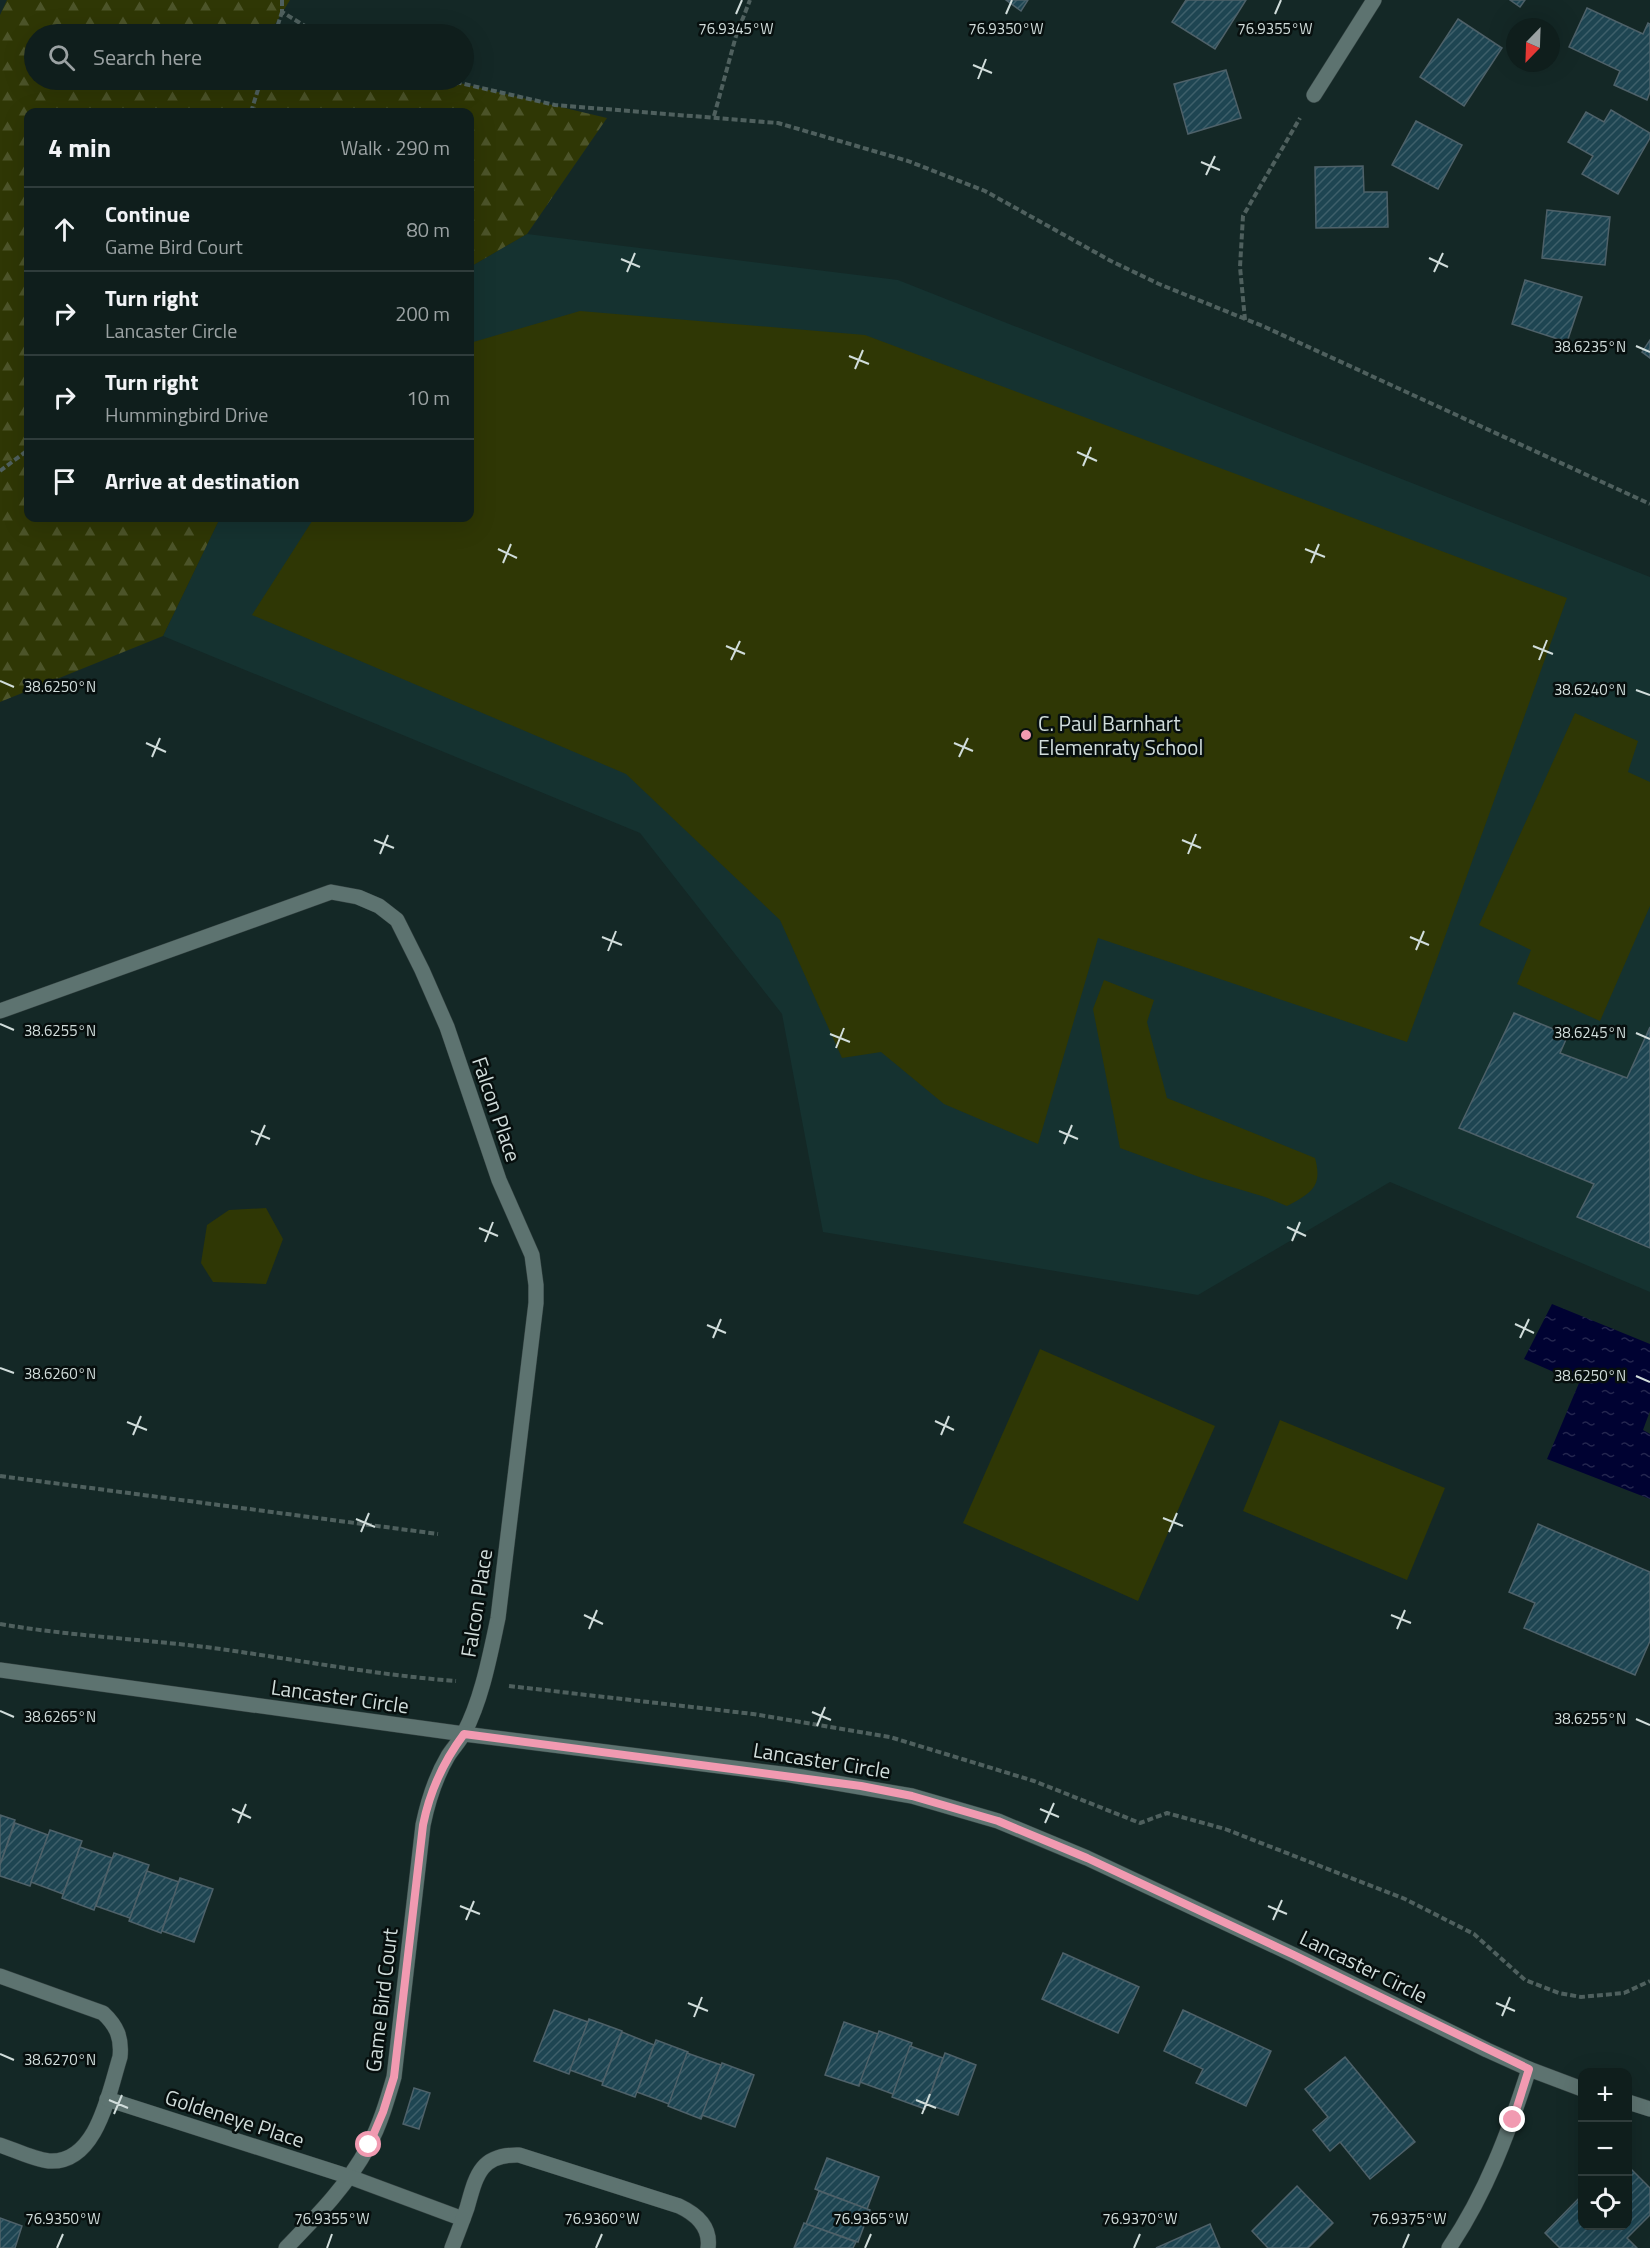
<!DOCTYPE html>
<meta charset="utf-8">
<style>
body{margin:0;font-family:"Titillium Web",sans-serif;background:#182725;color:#f1f3f6}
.controls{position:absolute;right:18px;bottom:18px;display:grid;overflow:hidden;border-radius:12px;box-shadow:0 6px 24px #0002}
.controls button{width:54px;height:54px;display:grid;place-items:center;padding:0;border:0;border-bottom:2px solid #2f3c3b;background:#0f1e1c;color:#f1f3f6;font:30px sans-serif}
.compass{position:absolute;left:1506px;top:18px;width:54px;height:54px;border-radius:50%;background:#0f1e1c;box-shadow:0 6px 24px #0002;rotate:203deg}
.stop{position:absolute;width:18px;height:18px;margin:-14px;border:4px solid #f19ab1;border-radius:50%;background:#fff}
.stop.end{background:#f19ab1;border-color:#fff;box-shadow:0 2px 6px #0008}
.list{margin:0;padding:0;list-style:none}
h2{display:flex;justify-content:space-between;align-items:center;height:78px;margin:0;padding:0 24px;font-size:26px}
h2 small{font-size:20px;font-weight:400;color:#9ba2a3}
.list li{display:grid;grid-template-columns:39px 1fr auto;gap:18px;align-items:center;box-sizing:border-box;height:84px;padding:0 24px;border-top:2px solid #2f3c3b}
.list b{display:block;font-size:22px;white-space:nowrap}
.list p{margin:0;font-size:20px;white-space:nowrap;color:#9ba2a3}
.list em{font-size:20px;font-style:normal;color:#9ba2a3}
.icon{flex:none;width:33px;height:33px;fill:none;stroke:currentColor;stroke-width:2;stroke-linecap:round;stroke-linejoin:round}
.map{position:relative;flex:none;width:1650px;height:2248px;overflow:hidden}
.search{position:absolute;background:#0f1e1c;box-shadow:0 6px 24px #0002;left:24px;top:24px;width:450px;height:66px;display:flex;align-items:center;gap:15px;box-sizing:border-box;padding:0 21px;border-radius:33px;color:#9ba2a3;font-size:22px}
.panel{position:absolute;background:#0f1e1c;box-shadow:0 6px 24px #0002;left:24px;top:108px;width:450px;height:414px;border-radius:12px}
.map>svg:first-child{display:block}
</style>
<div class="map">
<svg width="1650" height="2248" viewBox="0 0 1650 2248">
<defs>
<pattern id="forest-firs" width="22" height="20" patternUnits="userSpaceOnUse" patternTransform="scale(1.5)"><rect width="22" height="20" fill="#2f3705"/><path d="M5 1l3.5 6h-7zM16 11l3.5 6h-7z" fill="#4c5429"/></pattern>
<pattern id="water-ripples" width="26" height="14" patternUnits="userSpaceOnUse" patternTransform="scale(1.5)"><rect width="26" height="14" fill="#000232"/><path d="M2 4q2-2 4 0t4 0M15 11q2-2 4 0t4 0" fill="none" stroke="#24264f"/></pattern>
<pattern id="building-hatch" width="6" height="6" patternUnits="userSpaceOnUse" patternTransform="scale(1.5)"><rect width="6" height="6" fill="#1e4552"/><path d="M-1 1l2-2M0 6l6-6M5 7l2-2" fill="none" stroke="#3e5f6a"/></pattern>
</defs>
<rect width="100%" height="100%" fill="#142826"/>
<polygon fill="#153230" points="527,234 898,280 1650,577 1650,1292 1390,1182 1198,1295 823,1232 782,1014 640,833 163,636 220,518 470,518 470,267"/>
<polygon fill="url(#forest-firs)" points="7,0 290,0 269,34 34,34 34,80 447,80 607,118 527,234 470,267 470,112 28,112 28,518 220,518 163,636 0,702 0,15"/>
<g fill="#2f3705">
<polygon points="580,311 865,335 1567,598 1407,1042 1098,938 1038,1144 944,1104 881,1052 842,1058 780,920 626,774 252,615 314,518 470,518 470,343"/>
<polygon points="1575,713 1638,741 1628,772 1650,782 1650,906 1600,1021 1517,984 1531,950 1479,925"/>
<path d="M1104,980l50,20 -7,22 20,76 148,60c8,29 -4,35 -28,48l-22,-9 -63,-19 -82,-30 -27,-139z"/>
<polygon points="266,1208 283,1239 266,1284 213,1282 201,1263 207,1225 229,1210"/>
<polygon points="1040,1349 1215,1426 1138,1601 963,1523"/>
<polygon points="1280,1420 1445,1488 1407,1580 1243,1511"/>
</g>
<polygon fill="url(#water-ripples)" points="1552,1304 1650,1344 1650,1411 1643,1430 1650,1434 1650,1499 1547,1459 1579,1383 1524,1359"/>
<g fill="url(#building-hatch)" stroke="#4e6169" stroke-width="1.5">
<polygon points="1006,0 1028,0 1021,11"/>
<polygon points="1186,0 1246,0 1215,49 1172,22"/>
<polygon points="1510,0 1525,0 1520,7"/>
<polygon points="1587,8 1643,34 1648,23 1650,24 1650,92 1647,100 1614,85 1620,71 1569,47"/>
<polygon points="1458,19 1502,48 1464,106 1420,77"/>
<polygon points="1226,70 1241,118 1188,134 1174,84"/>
<polygon points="1611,110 1650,133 1650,138 1618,194 1582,174 1593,156 1568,142 1586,112 1604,122"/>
<polygon points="1416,121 1462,145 1438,189 1392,165"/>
<polygon points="1363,166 1364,192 1387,192 1388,227 1316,228 1315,167"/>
<polygon points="1547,210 1610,217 1605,265 1542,258"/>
<polygon points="1525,280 1582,297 1567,342 1512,324"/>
<polygon points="1650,340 1650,358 1642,352"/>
<polygon points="1514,1013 1568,1035 1560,1053 1627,1078 1650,1027 1650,1248 1577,1217 1594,1184 1459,1128"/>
<polygon points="1538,1524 1650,1572 1650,1641 1635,1675 1524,1628 1535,1603 1509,1592"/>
<polygon points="0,1815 15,1820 0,1865"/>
<polygon points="15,1823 48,1835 30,1886 0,1876 0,1865"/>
<polygon points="50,1830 82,1841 63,1894 31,1882"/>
<polygon points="80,1847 112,1858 94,1910 62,1898"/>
<polygon points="114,1853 149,1865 130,1918 96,1906"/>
<polygon points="147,1871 179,1882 161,1933 129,1921"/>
<polygon points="180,1878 213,1889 194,1942 162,1931"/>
<polygon points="1063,1953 1139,1987 1118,2033 1042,1999"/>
<polygon points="554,2010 588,2022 569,2074 534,2061"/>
<polygon points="1183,2010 1271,2051 1246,2106 1196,2083 1203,2069 1164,2051"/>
<polygon points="589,2019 622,2031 603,2082 570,2070"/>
<polygon points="844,2022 878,2034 859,2086 825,2075"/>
<polygon points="879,2031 912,2043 893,2094 860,2082"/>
<polygon points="622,2032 654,2045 635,2097 602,2085"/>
<polygon points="656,2040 688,2052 669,2104 637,2092"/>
<polygon points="910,2046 943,2058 925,2109 892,2097"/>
<polygon points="687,2053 721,2065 701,2119 668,2106"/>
<polygon points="945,2053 976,2065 958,2115 927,2104"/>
<polygon points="1345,2057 1415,2142 1370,2179 1340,2142 1330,2151 1313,2130 1328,2117 1305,2089"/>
<polygon points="722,2063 754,2075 735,2127 702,2115"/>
<polygon points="414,2088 430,2093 419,2129 403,2124"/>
<polygon points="827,2158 879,2177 867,2209 815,2189"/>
<polygon points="1628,2166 1650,2188 1650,2215 1627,2238 1637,2248 1560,2248 1545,2233 1582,2195 1582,2226 1628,2226"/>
<polygon points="1297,2186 1333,2223 1308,2248 1268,2248 1252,2231"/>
<polygon points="819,2191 870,2210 858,2242 806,2224"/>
<polygon points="0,2218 22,2226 15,2248 0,2248"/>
<polygon points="804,2223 856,2242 853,2248 794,2248"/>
<polygon points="1210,2224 1220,2248 1156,2248"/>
</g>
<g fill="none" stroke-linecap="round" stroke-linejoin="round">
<defs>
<g id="minor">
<polyline points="1314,95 1374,0"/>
<path d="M0,1011l331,-119 27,5 21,9 18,14 25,50 25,57 52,153 33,75 4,30v18l-38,315c-8,37 -16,81 -34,115 -4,8 -11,15 -16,23 -13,22 -20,45 -25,69l-29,252c-7,24 -14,48 -26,70 -21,39 -51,69 -82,101"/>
<polyline points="0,1670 464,1734 790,1775 912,1796 998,1821 1087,1858 1294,1955 1487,2050 1529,2069 1582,2089"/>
<path d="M0,1976l103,37c14,13 19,25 17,44 -11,35 -23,107 -71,104 -16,-2 -34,-11 -49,-16"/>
<polyline points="107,2099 350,2177 463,2219"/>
<polyline points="1628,2102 1650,2109"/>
<path d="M452,2248c5,-13 10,-26 15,-40 9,-32 13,-54 52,-53l160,51c17,8 32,21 29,42"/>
<path d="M1449,2248c37,-55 60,-116 80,-179"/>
</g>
</defs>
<use href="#minor" stroke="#334140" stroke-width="16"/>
<g stroke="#4f605e" stroke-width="4" stroke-dasharray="6 3" stroke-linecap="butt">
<polyline points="282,0 282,12 305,26 326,34"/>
<polyline points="275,34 282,12"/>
<polyline points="447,80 555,105 778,123 908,161 985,191 1111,261 1159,284 1265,327 1650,504"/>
<polyline points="251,112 261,80"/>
<polyline points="714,116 736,36 750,0"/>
<polyline points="1245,320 1240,267 1243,216 1300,118"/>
<polyline points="0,471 28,450"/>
<polyline points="0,1476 438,1534"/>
<path d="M0,1624c70,12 142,15 213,24 81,11 162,27 243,33"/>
<polyline points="509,1686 753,1714 890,1737 1034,1781 1140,1823 1167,1813 1225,1829 1405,1899 1474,1934 1525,1980 1559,1993 1581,1997 1624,1993 1650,1981"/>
</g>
<use href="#minor" stroke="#5d7370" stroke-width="15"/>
</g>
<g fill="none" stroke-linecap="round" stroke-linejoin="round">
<path stroke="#f19ab1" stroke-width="8" d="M369,2145l14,-33 11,-35 29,-252c7,-35 20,-63 41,-91l397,52 51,10 86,25 89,37 207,97 235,114 -16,51"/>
</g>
<path fill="none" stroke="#d1dddb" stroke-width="2" d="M736,14l6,-14M1006,14l6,-14M1275,14l6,-14M973,65l19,8M978,79l8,-20M1201,162l19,8M1206,175l9,-19M1429,258l19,9M621,259l19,8M627,272l8,-19M1434,272l9,-19M1636,346l14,6M849,356l20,8M855,369l8,-19M1077,452l20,9M1083,466l8,-19M498,549l19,9M1305,549l20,8M503,563l8,-19M1311,563l8,-19M726,646l19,8M1533,646l20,8M731,660l9,-19M1539,660l8,-20M0,681l14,6M1636,690l14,5M146,743l20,9M954,743l19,8M152,757l8,-19M959,757l9,-19M374,840l20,8M1182,840l19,8M380,854l8,-19M1188,854l8,-20M602,937l20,8M1410,937l19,8M1416,950l8,-19M608,951l8,-20M0,1024l14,6M1636,1033l14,6M830,1034l20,8M836,1048l8,-20M251,1131l19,8M1059,1131l19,8M1064,1144l8,-19M256,1145l9,-20M1287,1227l19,9M479,1228l19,8M1292,1241l8,-19M485,1242l8,-20M1515,1324l19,9M707,1325l19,8M713,1338l8,-19M1520,1338l9,-19M0,1368l14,5M1636,1376l14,6M935,1421l19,9M127,1422l20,8M133,1435l8,-19M941,1435l8,-19M1163,1518l20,8M356,1519l19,8M361,1532l8,-19M1169,1532l8,-19M584,1615l19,9M1391,1615l20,8M589,1629l8,-19M1397,1629l8,-19M0,1711l14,6M812,1712l19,8M1636,1719l14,6M817,1726l8,-19M232,1809l19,9M1040,1809l19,8M238,1823l8,-19M1045,1823l9,-20M460,1906l20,8M1268,1906l19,8M466,1920l8,-19M1273,1920l9,-20M688,2003l20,8M1496,2003l19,8M1502,2016l8,-19M694,2017l8,-20M0,2054l14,6M109,2100l19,8M916,2100l20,8M114,2114l8,-19M922,2114l8,-20M57,2248l6,-14M327,2248l5,-14M596,2248l6,-14M865,2248l6,-14M1134,2248l6,-14M1403,2248l6,-14"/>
<circle fill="#f19ab1" stroke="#070f0e" stroke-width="2" cx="1026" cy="735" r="6"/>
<g text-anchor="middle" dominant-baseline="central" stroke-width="5" stroke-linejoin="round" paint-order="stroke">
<g font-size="21" fill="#d1dddb" stroke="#070f0e" text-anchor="start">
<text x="1038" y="723">C. Paul Barnhart<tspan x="1038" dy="24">Elemenraty School</tspan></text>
</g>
<g font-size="21" fill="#d1dddb" stroke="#070f0e">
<text transform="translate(497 1109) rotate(71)">Falcon Place</text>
<text transform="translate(476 1603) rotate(-81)">Falcon Place</text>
<text transform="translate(340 1696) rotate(8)">Lancaster Circle</text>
<text transform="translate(822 1760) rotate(9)">Lancaster Circle</text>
<text transform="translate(1364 1966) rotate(26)">Lancaster Circle</text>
<text transform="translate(381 2000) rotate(-83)">Game Bird Court</text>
<text transform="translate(235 2118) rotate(18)">Goldeneye Place</text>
</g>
</g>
<g font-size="15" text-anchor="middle" fill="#d1dddb" stroke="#070f0e" stroke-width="5" stroke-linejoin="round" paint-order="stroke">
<text x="1006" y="34">76.9350°W</text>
<text x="1275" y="34">76.9355°W</text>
<text x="736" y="34">76.9345°W</text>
<text x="1590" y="352">38.6235°N</text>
<text x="60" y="692">38.6250°N</text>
<text x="1590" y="695">38.6240°N</text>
<text x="60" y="1036">38.6255°N</text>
<text x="1590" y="1038">38.6245°N</text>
<text x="60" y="1379">38.6260°N</text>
<text x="1590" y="1381">38.6250°N</text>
<text x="60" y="1722">38.6265°N</text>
<text x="1590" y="1724">38.6255°N</text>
<text x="60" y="2065">38.6270°N</text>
<text x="63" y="2224">76.9350°W</text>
<text x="332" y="2224">76.9355°W</text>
<text x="602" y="2224">76.9360°W</text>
<text x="871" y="2224">76.9365°W</text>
<text x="1140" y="2224">76.9370°W</text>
<text x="1409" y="2224">76.9375°W</text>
</g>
</svg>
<div class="controls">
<button>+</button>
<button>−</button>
<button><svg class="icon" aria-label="locate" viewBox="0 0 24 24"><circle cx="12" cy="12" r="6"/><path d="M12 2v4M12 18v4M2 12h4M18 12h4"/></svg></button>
</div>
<svg class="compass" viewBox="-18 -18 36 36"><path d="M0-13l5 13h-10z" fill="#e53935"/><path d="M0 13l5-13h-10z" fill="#9ba2a3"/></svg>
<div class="stop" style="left:369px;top:2145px"></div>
<div class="stop end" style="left:1513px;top:2120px"></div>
<div class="search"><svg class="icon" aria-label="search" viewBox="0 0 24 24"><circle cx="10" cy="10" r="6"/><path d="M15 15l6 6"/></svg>Search here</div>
<section class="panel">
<h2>4 min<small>Walk · 290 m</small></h2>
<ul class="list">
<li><svg class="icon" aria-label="ahead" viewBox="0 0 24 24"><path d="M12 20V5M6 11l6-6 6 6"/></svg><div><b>Continue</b><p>Game Bird Court</p></div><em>80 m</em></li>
<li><svg class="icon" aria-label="right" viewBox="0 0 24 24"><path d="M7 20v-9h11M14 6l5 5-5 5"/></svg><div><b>Turn right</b><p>Lancaster Circle</p></div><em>200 m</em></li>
<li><svg class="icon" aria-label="right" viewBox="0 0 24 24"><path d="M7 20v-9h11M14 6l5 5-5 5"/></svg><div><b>Turn right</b><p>Hummingbird Drive</p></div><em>10 m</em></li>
<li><svg class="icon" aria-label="arrive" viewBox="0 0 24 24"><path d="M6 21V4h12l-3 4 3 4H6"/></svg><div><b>Arrive at destination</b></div></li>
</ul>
</section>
</div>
